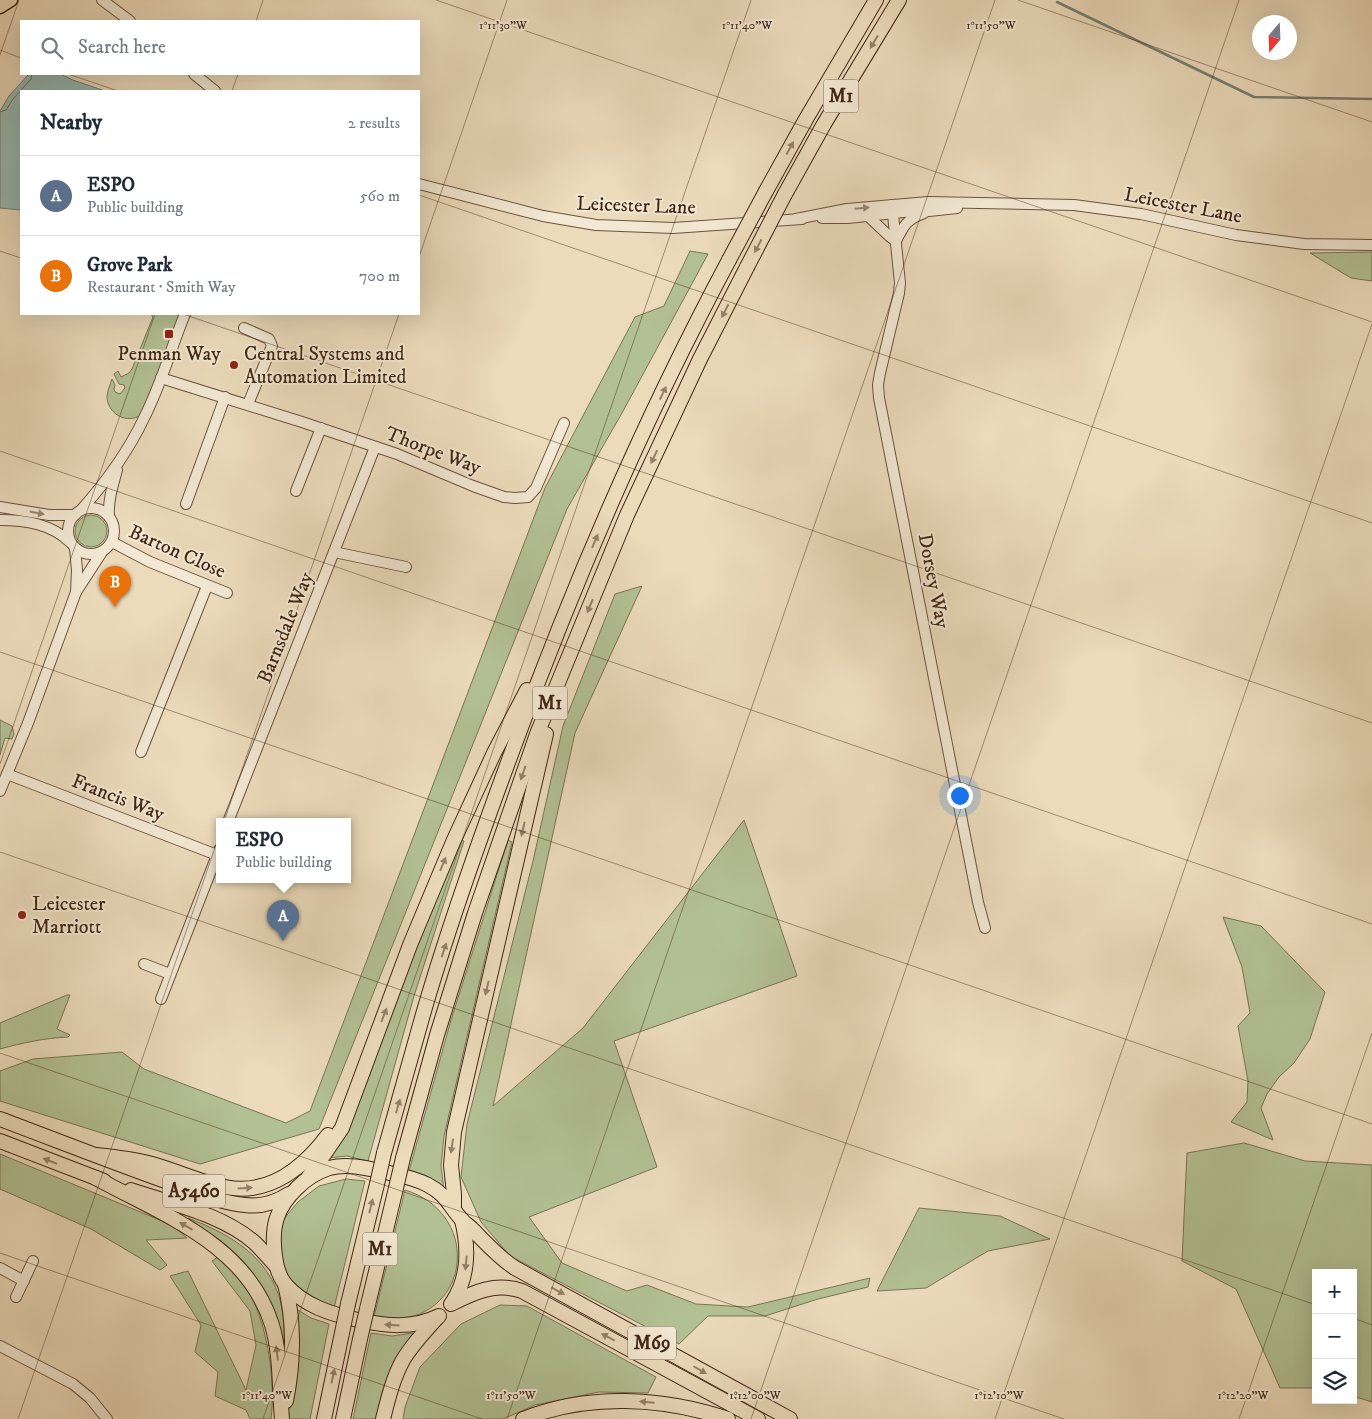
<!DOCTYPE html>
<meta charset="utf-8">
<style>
body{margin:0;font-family:"IM FELL DW Pica",serif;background:#f2f2f3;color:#1f2937}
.controls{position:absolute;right:15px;bottom:15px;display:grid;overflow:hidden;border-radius:0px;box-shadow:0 5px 20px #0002}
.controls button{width:45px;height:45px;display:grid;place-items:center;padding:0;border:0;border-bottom:1px solid #e0e1e3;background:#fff;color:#1f2937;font:25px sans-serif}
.compass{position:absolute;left:1252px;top:15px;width:45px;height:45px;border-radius:50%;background:#fff;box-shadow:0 5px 20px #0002;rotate:199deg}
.you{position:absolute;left:959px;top:795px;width:18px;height:18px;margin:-12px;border:4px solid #fff;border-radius:50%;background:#1a73e8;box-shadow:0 0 0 8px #1a73e833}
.badge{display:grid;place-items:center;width:32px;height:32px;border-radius:50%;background:#b45309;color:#fff;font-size:16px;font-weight:700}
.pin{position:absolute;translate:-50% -41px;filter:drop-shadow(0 1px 2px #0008)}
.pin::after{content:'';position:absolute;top:26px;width:18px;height:15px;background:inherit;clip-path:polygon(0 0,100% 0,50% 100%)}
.popup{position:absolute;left:216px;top:818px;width:135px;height:65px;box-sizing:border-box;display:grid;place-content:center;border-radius:0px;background:#fff;filter:drop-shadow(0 1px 4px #0005);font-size:16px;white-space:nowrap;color:#747a83}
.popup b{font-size:19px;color:#1f2937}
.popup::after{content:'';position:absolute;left:50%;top:100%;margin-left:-10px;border:10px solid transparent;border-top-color:#fff}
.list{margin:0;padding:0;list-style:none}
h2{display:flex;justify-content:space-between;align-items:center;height:65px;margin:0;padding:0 20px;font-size:21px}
h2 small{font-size:16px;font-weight:400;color:#747a83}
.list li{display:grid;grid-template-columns:32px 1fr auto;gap:15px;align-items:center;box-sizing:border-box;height:80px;padding:0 20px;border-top:1px solid #e0e1e3}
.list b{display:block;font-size:19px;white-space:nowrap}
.list p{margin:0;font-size:16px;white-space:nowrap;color:#747a83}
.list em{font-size:16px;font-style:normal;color:#747a83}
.icon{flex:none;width:28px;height:28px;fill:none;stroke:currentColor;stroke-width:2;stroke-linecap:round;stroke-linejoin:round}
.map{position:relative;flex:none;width:1372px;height:1419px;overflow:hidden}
.search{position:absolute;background:#fff;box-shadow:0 5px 20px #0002;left:20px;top:20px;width:400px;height:55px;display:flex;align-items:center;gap:12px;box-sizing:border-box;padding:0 18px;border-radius:0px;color:#747a83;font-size:19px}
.panel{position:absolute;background:#fff;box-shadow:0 5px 20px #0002;left:20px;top:90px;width:400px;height:225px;border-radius:0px}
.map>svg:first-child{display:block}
</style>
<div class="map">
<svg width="1372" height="1419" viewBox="0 0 1372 1419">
<rect width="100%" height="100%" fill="#ebdbbb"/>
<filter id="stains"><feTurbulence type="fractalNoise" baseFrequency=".004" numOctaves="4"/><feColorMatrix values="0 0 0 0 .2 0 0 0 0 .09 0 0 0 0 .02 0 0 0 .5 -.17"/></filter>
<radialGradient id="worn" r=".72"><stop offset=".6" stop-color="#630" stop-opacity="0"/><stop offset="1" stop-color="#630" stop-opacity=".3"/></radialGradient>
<g fill="#b2c194" stroke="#7a7454">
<polygon points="690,251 708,254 622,413 567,509 319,1129 200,1164 0,1101 0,1071 33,1059 122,1052 144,1069 286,1123 310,1111 545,488 635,317 664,306"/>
<polygon points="1372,252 1372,281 1351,278 1310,253"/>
<path d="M151,314h33l-43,101c-14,9 -32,0 -34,-17 0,-7 3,-13 5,-19l3,6 -1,4 1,3 5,2 5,-6 -1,-3 -5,-1 -5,-10 4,-3 3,6 8,-4 3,-4 21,-52z"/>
<circle cx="91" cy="531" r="16"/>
<polygon points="642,586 575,733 493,1106 583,1028 744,820 797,976 614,1041 657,1167 529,1217 562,1263 627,1291 647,1285 696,1304 748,1307 870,1278 868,1287 818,1299 765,1316 708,1316 679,1344 510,1256 481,1222 461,1177 467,1124 533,861 563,726 615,594"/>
<polygon points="0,720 12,726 14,734 12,739 5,738 0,755"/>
<polygon points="459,840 464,841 414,996 368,1161 347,1156 327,1158"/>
<polygon points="508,840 512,842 444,1136 441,1166 444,1190 409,1171 451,1020"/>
<polygon points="1223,917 1261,926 1325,992 1310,1039 1294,1063 1279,1077 1267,1094 1261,1108 1273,1140 1231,1122 1247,1102 1248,1081 1238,1026 1250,1013 1242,967"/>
<path d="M67,995h3l-13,34 13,6 -2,2c-23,1 -46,6 -68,12v-26z"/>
<polygon points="1244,1143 1305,1161 1372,1165 1372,1402 1353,1396 1353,1273 1316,1273 1316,1388 1280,1388 1236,1289 1182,1261 1187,1153"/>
<polygon points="0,1154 172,1225 187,1238 146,1240 167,1265 160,1270 91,1229 0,1189"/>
<polygon points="346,1179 365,1181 334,1308 325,1306 295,1288 285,1273 278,1248 282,1221 298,1202 319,1186"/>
<path d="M405,1190c73,22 68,119 -4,129 -9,1 -18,-1 -27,-2z"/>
<polygon points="919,1208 1000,1216 1050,1239 988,1251 926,1288 877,1291"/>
<path d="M188,1218c47,18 88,43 95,97 1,9 1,19 1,28 -4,-11 -6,-23 -10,-34 -17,-42 -50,-66 -86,-91z"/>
<path d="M219,1256c8,10 18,19 25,29 23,31 32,97 27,134h-21l-4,-9 -31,-14 3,-24 -23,-20 6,-27 -31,-49 18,-5 58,119 10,-45 -6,-34 -38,-50z"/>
<polygon points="500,1305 527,1306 656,1377 648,1393 599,1392 535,1405 503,1419 403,1419 405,1407 420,1367 461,1324"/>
<polygon points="295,1308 311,1318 329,1324 310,1419 287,1419 295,1357"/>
<polygon points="371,1333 392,1336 413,1333 400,1352 379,1419 353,1419"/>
</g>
<polygon fill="#99bab5" stroke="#767f75" points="29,74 60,74 73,80 105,91 21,91 21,210 0,208 0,111 9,96"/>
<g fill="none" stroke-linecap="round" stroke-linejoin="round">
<polyline stroke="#6e7064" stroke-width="1" points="0,112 6,110 13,99 31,79 32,74"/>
<polyline stroke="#767f75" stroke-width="2.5" points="1057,2 1254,97 1372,99"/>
<defs>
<g id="minor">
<polyline points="102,0 130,21"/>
<polyline points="194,74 215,91"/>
<polyline points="419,184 543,216 596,225 673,228 802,219"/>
<polyline points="892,205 900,283 899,293 880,373 878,385 879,398 978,902 985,928"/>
<polyline points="868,216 889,236 896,241"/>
<polyline points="822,218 848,218 913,211 929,211 957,208"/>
<polyline points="796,219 847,209 928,202 1074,205 1141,214 1236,235 1304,244 1372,245"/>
<path d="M896,241c8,-16 11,-22 28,-28"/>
<polyline points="244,328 269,339 272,346 248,404"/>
<polyline points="161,378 302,422 397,454 473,486 504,497 515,498 528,497 536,488 564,423"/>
<polyline points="296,491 321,428"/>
<polyline points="186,504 225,397"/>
<polyline points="0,507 49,515 75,515"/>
<circle cx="91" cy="531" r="23"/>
<path d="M81,510c25,-28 47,-58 63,-92 17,-33 27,-70 41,-104"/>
<path d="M109,516c-1,-16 4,-31 8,-46"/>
<path d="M0,520c26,0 51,4 70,22"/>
<polyline points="112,542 150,562 227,593"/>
<polyline points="75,548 77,570 76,592"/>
<polyline points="334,552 406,567"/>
<polyline points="141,752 207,586"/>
<polyline points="7,774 217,855"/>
<polyline points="0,791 28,723 76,592 102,552"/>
<polyline points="228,822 375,447"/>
<polyline points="144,964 170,974"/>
<polyline points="161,999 219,850"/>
<polyline points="0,1268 24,1281"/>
<polyline points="16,1297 33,1261"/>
<polyline points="0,1346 73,1384 90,1398 107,1419"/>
</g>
<polyline id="major" points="0,7 11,0"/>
<g id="highway">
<polyline points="766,191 806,119 876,0"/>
<polyline points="785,194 824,124 899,0"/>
<path d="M0,1119c56,21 112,43 168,63 25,8 51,21 77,23 16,2 30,-2 44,-11"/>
<polyline points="0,1141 104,1181"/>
<path d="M384,1153c13,-45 25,-90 38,-135 26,-91 58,-180 91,-269 61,-167 132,-332 216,-489"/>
<path d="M96,1155c19,2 38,4 56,9 25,7 48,18 73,23 44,9 79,-20 103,-52"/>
<polyline points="403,1158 437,1035 475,913 537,734 627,515 700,359 747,267"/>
<path d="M96,1178c67,37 151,66 176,147 9,30 7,63 10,94"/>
<polyline points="308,1178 342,1128 410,945 453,842 494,753 527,690"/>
<path d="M131,1190c41,14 91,24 124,53 7,7 14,15 21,23"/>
<polyline points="454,1207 454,1194 451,1165 454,1132 546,734"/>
<path d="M285,1284c10,40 9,77 1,117"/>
<path d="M452,1303c17,-26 17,-54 10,-83"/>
<polyline points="348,1304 377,1184"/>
<path d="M451,1304c23,-12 45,-22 71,-13l236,128"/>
<polyline points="367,1309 396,1188"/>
<path d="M439,1316c-26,13 -53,10 -81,4 -27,-6 -54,-14 -73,-36 -7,-9 -9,-18 -10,-28 -4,-29 1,-48 22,-68 9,-9 20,-16 32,-20 18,-5 38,0 56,4 14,3 30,6 43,13 19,10 21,21 34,35 3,4 8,6 11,10 14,14 25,27 42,38l275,151"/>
<polyline points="324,1419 342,1333"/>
<polyline points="343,1419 360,1339"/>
<path d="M383,1419c5,-20 10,-41 20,-59 9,-15 22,-29 34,-42"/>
<path d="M523,1419c66,-26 139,-22 205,0"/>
</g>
</defs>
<use href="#minor" stroke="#6c533e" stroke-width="12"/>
<use href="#major" stroke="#422614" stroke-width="15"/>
<use href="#highway" stroke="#422614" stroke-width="16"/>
<use href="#minor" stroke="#f2e8d3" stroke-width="10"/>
<use href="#major" stroke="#ebdbbb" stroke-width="12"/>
<use href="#highway" stroke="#ebdbbb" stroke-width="14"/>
<defs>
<g id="highway-bridge">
<polyline points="729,260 766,191"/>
<polyline points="747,267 785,194"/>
<polyline points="377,1184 384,1153"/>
<polyline points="396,1188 403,1158"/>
<polyline points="342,1333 348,1304"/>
<polyline points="360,1339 367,1309"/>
</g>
</defs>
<use href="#highway-bridge" stroke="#422614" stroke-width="16" stroke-linecap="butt"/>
<use href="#highway-bridge" stroke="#ebdbbb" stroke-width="14"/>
</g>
<defs><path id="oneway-solid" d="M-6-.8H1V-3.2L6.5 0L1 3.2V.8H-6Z" transform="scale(1.25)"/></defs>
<g fill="#968068">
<use href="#oneway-solid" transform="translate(874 42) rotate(121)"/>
<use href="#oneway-solid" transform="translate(790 148) rotate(-61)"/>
<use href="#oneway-solid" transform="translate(758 246) rotate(118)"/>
<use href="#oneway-solid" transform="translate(725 311) rotate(117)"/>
<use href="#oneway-solid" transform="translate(663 393) rotate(-65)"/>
<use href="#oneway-solid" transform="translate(654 457) rotate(115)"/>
<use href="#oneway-solid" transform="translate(595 541) rotate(-67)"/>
<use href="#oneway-solid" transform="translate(590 606) rotate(112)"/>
<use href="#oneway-solid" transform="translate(523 773) rotate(110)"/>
<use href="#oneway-solid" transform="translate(523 829) rotate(103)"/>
<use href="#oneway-solid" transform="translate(443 864) rotate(-67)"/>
<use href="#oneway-solid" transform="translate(444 950) rotate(-72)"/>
<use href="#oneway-solid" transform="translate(487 988) rotate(103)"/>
<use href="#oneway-solid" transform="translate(384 1015) rotate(-69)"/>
<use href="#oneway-solid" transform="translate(398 1106) rotate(-74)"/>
<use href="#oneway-solid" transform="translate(452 1146) rotate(98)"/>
<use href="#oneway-solid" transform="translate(50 1161) rotate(-158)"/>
<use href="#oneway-solid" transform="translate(245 1188) rotate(-4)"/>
<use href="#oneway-solid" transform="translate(371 1206) rotate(-76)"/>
<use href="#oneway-solid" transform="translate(186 1226) rotate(-150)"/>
<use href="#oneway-solid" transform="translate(466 1263) rotate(96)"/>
<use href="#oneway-solid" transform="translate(558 1291) rotate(28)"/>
<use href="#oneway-solid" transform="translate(392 1325) rotate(-177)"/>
<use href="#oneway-solid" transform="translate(608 1337) rotate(-152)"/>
<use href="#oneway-solid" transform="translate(277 1353) rotate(-97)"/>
<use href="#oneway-solid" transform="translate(700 1370) rotate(30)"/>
<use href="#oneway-solid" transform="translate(333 1376) rotate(-78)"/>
<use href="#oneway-solid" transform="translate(647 1402) rotate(-175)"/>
</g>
<g fill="#9a8774">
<use href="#oneway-solid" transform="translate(862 208) rotate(-5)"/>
<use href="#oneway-solid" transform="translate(37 513) rotate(11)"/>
</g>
<path fill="none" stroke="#422614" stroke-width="1" stroke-opacity="0.45" d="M436,0l936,322M1018,0l354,122M256,21l7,-21M0,50l21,8M0,55l19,-55M68,74l50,17M232,91l6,-17M419,195l953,328M0,251l21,7M419,257l88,-257M183,314l1189,409M0,451l1372,473M0,652l1372,472M0,764l155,-450M0,852l1316,453M0,1053l1064,366M0,1253l482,166M1353,1318l19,7M18,1419l381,-1105M263,1419l488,-1419M507,1419l488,-1419M751,1419l488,-1419M995,1419l377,-1095M1239,1419l133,-386"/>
<g fill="#8f2418" stroke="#f2e8d3" stroke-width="2">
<rect x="164" y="329" width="10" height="10" rx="2.5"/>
<circle cx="234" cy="365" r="5"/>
<circle cx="22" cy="915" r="5"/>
</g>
<g text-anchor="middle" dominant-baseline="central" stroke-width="4" stroke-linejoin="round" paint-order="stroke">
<g fill="#f2e8d3" stroke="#77604d" stroke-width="1">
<rect x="823.5" y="79.5" width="35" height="33" rx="4"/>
<rect x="532.5" y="686.5" width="35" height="33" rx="4"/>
<rect x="163" y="1174.5" width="62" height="33" rx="4"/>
<rect x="362.5" y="1232.5" width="35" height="33" rx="4"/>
<rect x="628" y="1326.5" width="48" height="33" rx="4"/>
</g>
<g font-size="19" font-weight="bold" fill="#422614">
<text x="841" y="96">M1</text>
<text x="550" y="703">M1</text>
<text x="194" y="1191">A5460</text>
<text x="380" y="1249">M1</text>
<text x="652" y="1343">M69</text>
</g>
<g font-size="20" fill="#422614" stroke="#f2e8d3">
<text transform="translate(636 206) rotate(2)">Leicester Lane</text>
<text transform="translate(1183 206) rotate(11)">Leicester Lane</text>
<text transform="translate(433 451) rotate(21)">Thorpe Way</text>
<text transform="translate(177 552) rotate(24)">Barton Close</text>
<text transform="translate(933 581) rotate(79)">Dorsey Way</text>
<text transform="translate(286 628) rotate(-68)">Barnsdale Way</text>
<text transform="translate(118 798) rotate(21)">Francis Way</text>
</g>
<g font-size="20" fill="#422614" stroke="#f2e8d3" text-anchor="start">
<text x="169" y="354" text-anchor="middle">Penman Way</text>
<text x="244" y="354">Central Systems and<tspan x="244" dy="23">Automation Limited</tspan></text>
<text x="32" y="904">Leicester<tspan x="32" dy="23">Marriott</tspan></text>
</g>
</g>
<g font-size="12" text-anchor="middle" fill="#422614" stroke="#f2e8d3" stroke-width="4" stroke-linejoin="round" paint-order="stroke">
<text x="503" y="29">1°11'30"W</text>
<text x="747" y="29">1°11'40"W</text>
<text x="991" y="29">1°11'50"W</text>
<text x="267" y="1399">1°11'40"W</text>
<text x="511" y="1399">1°11'50"W</text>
<text x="755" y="1399">1°12'00"W</text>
<text x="999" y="1399">1°12'10"W</text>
<text x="1243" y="1399">1°12'20"W</text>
</g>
<rect width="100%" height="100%" filter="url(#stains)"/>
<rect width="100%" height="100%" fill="url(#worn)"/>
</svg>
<div class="controls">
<button>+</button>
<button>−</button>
<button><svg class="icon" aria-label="layers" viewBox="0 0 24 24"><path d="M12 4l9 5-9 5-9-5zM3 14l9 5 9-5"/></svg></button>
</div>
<svg class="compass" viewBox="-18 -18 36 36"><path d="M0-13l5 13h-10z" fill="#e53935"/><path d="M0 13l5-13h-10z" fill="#747a83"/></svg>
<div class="you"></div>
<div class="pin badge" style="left:283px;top:941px;background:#5c6f8a">A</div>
<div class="popup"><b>ESPO</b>Public building</div>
<div class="pin badge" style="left:115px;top:607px;background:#e8710a">B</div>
<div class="search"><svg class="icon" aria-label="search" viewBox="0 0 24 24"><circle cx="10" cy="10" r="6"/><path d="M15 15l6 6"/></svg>Search here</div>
<section class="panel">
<h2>Nearby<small>2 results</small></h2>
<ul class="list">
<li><span class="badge" style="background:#5c6f8a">A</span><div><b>ESPO</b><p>Public building</p></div><em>560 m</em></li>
<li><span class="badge" style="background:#e8710a">B</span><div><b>Grove Park</b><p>Restaurant · Smith Way</p></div><em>700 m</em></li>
</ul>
</section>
</div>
